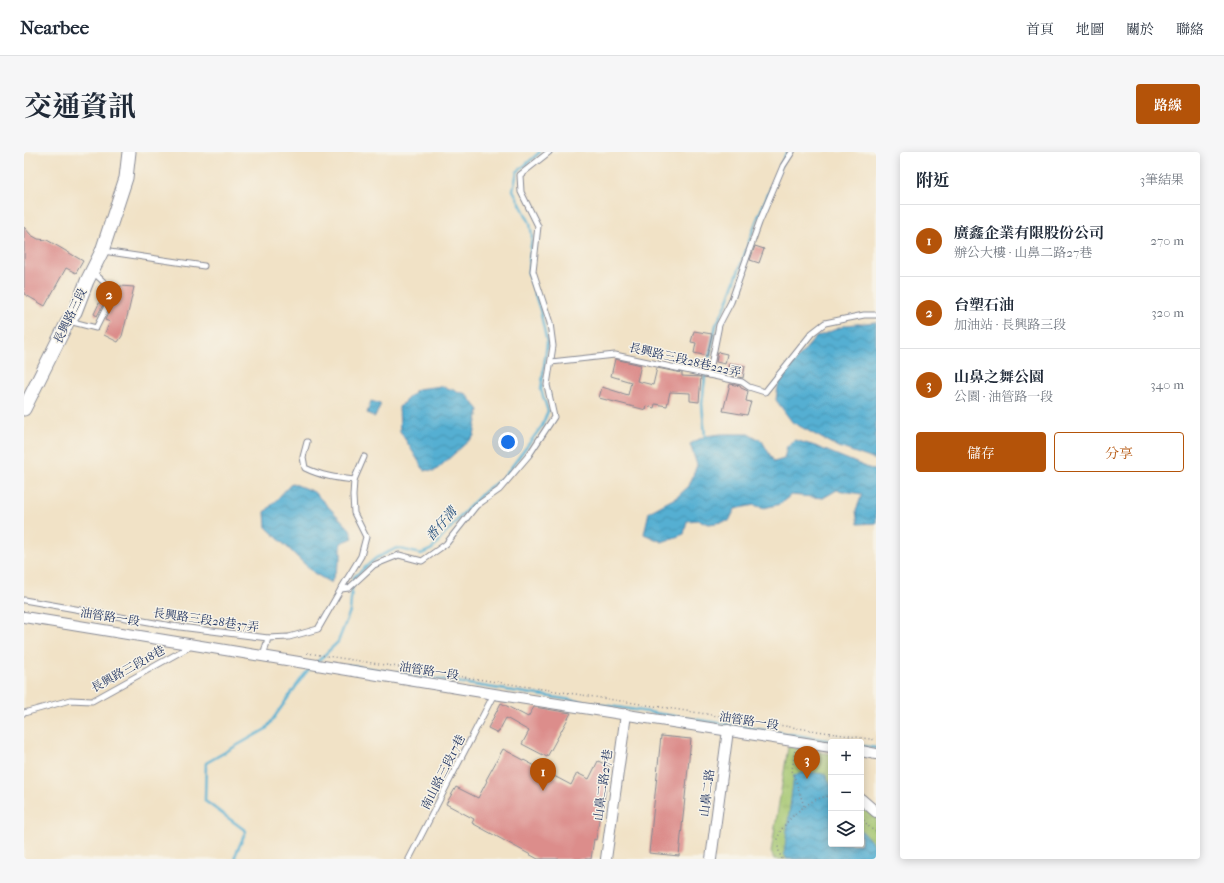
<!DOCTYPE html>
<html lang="zh-TW">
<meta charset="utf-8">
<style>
body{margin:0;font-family:"IM FELL French Canon","Noto Serif TC",serif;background:#f6f6f7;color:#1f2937}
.controls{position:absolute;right:12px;bottom:12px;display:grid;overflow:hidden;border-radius:4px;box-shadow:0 2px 10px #0003}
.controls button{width:36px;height:36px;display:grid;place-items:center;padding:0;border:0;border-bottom:1px solid #e0e1e3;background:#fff;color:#1f2937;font:20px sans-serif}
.you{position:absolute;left:484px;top:290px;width:14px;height:14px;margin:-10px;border:3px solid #fff;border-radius:50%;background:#1a73e8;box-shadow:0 0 0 6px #1a73e833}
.badge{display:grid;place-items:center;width:26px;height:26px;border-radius:50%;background:#b45309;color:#fff;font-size:13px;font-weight:700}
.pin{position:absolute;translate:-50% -33px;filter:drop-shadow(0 1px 2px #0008)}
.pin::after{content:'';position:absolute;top:21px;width:14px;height:12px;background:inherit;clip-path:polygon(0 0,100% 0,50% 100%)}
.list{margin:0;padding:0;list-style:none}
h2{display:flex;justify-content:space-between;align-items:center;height:52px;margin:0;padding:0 16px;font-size:17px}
h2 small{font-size:13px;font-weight:400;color:#747a83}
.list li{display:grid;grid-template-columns:26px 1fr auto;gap:12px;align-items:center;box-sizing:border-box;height:72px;padding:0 16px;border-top:1px solid #e0e1e3}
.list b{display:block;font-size:15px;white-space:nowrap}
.list p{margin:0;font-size:13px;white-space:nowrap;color:#747a83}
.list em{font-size:13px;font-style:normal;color:#747a83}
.actions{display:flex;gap:8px;padding:12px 16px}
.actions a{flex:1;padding:9px 0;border:1px solid #b45309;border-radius:4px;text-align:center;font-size:14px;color:#b45309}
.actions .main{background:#b45309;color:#fff}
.icon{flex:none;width:22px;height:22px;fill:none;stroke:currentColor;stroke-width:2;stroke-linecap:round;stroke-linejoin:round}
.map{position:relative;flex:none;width:852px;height:707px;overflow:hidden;border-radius:4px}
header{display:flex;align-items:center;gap:24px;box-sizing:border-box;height:56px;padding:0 20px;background:#fff;border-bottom:1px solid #e0e1e3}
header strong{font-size:19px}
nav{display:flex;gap:22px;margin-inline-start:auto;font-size:14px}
.intro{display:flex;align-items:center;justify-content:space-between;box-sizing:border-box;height:96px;padding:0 24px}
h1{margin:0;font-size:28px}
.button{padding:10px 18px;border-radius:4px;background:#b45309;color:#fff;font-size:14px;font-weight:700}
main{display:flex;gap:24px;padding:0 24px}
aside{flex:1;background:#fff;border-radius:4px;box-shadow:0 2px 10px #0003}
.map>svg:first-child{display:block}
</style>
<header>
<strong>Nearbee</strong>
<nav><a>首頁</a><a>地圖</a><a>關於</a><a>聯絡</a></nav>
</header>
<div class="intro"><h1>交通資訊</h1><a class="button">路線</a></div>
<main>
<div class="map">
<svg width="852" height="707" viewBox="0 0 852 707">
<defs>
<pattern id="park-tufts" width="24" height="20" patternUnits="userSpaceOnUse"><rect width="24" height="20" fill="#a4c66f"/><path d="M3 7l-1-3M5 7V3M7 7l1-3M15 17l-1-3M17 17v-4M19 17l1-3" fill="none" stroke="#8daa63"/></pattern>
<pattern id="water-waves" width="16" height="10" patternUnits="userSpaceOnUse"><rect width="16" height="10" fill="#54afd2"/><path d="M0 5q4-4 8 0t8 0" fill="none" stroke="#458fae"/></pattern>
</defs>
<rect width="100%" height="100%" fill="#f7f3e8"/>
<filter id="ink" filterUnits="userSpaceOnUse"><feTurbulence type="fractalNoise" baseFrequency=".025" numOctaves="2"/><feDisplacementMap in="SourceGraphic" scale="8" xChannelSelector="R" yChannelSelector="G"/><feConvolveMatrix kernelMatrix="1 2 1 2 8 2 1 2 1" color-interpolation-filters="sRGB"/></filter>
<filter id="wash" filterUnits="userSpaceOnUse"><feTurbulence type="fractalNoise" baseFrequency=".012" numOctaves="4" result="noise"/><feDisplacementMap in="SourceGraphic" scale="16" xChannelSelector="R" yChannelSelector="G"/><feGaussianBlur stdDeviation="0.9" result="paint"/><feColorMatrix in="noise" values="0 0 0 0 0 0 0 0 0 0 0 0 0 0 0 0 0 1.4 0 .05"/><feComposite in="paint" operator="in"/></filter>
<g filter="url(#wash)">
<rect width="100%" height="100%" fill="#f1e2c6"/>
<polygon fill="url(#park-tufts)" stroke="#607a66" points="764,595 807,602 807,692 837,692 837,651 852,664 852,707 750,707 747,700"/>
<g fill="url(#water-waves)" stroke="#386f98">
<polygon points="852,170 852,308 812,294 768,270 752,248 755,228 792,185 823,173"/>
<polygon points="417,234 442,242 455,258 450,284 411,319 400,318 376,279 375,255 393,237"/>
<polygon points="347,249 357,252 351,265 343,261"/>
<polygon points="697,282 726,282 738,289 750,310 760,307 763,294 771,288 791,294 852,319 852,371 834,372 832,359 838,342 813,338 799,346 767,343 756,352 740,356 730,353 711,357 705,369 685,372 675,368 663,369 660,382 638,390 620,382 625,360 653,345 665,334 673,313 666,292 681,284"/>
<polygon points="268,331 290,340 326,377 329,386 317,391 317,405 307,431 290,421 242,375 241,360"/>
<polygon points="783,620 801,622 807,634 807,692 837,692 837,678 852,695 852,707 763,707 760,702 770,623"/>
</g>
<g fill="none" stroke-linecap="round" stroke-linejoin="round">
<g stroke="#54afd2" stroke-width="2.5">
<polyline points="681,284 678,252 681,225 692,173 703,151 732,70 760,5 763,0"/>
<polyline points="293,510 314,490 326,459 329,426 352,406 373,396 397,402 408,397 444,356 462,338 480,325 518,274 524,259 517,238 523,191 516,158 504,120 508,84 506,71 489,38 493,20 516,0"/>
<polyline points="323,513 816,590"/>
<polyline points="837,594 852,596"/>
<polyline points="212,707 211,704 222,679 181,649 182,611 242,577 280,523 287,515"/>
</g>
</g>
<g id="blocks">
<g fill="#dc8d8b">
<polygon points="0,75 7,83 14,87 23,88 59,109 52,121 42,116 21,154 0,142"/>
<polygon points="731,94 740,97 735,111 726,108"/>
<polygon points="96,134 110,135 105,157 98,184 94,190 80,183 86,170 81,168 89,150 90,151"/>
<polygon points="78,145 82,147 73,164 70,162"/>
<polygon points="670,179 688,182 683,204 670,201 672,191 667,190"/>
<polygon points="694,200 703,202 701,212 692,210"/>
<polygon points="591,207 617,213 613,229 629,233 633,216 658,221 658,224 677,225 675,250 666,249 666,241 646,240 643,254 631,252 630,256 623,254 622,258 575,246 578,235 604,243 607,230 587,224"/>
<polygon points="705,211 721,214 719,226 703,223"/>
<polygon points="706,232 716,234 717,236 724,239 722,249 727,250 723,263 699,259"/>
<polygon points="477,551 504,565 510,555 547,561 523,605 498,592 505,579 482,566 474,581 464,576"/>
<polygon points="637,584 667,587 655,704 625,701"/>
<polygon points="479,597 547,633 553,621 565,627 574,609 585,614 580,649 578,648 572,688 570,687 567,707 514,707 448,671 450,667 422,652 432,635 454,646 463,629 462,628"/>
</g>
</g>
</g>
<g filter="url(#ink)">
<use href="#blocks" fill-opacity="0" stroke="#868892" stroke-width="1"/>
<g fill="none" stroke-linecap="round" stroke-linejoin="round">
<defs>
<g id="service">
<polyline points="79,99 180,114"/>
<polyline points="45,169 72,176 88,144 84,134 68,119"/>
<polyline points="527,210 591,203 718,230 725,235 741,240 788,181 801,171 840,163 852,163"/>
<polyline points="685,223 695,173 707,150 735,71 759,14 768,0"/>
<path d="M283,290l-4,15 2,11c16,8 32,10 49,12l-1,16 1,17 12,24 -5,19 -20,33"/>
<polyline points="330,328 340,305"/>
<polyline points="0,448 148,474 244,486"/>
<polyline points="239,505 244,486 265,485 294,477 317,437 325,436 350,413 375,403 398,409 422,392 452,354 475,338 505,303 530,265 523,233 529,194 526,171 509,119 514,74 497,40 496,23 525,0"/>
<polyline points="0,561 46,548 68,549 167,494"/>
<polyline points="385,707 470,542"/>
</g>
<g id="minor">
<polyline points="0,465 470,542 807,595"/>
<polyline points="837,599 852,602"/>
<polyline points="837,647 852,660"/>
<polyline points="582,707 602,562"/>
<polyline points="687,707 704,578"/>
</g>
<polyline id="tertiary" points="0,257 44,169 51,160 63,129 78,99 102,26 105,0"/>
</defs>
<use href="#service" stroke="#868892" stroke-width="7"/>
<use href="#minor" stroke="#868892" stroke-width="12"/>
<use href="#tertiary" stroke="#868892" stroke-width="15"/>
<g stroke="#868892" stroke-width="1.5" stroke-dasharray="1 3" stroke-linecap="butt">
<polyline points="283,501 852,588"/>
<polyline points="771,599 768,618 780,654"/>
<polyline points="837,665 846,676 852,680"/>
<path d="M758,707c-4,-7 -6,-19 -2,-27 7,-13 35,-39 51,-35"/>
</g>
<use href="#service" stroke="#fff" stroke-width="5"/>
<use href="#minor" stroke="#fff" stroke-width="10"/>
<use href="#tertiary" stroke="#fff" stroke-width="13"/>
</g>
</g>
<g text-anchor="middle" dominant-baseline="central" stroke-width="3" stroke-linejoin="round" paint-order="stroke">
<g font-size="12" fill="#1b2f5e" stroke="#f7f3e8">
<text transform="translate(46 164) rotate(-64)">長興路三段</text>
<text transform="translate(661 208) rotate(13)">長興路三段28巷222弄</text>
<text transform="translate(86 465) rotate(9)">油管路一段</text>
<text transform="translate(182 468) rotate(8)">長興路三段28巷37弄</text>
<text transform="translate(104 517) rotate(-29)">長興路三段18巷</text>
<text transform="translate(405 519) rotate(9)">油管路一段</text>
<text transform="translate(725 569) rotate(9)">油管路一段</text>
<text transform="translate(419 620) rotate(-63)">南山路三段17巷</text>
<text transform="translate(579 633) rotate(-82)">山鼻二路27巷</text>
<text transform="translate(683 641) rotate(-83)">山鼻二路</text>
</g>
<g font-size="13" font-style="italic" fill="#2c5581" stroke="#f7f3e8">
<text transform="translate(417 372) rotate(-49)">番仔溝</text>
</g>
</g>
</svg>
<div class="controls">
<button>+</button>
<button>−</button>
<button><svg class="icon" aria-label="layers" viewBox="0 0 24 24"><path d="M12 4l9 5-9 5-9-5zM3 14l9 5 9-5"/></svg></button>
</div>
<div class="you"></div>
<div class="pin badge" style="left:519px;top:639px">1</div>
<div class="pin badge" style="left:85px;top:162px">2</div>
<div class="pin badge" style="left:783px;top:627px">3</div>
</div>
<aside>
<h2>附近<small>3筆結果</small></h2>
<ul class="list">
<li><span class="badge">1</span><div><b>廣鑫企業有限股份公司</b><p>辦公大樓 · 山鼻二路27巷</p></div><em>270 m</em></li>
<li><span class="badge">2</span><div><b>台塑石油</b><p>加油站 · 長興路三段</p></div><em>320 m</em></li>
<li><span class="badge">3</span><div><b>山鼻之舞公園</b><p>公園 · 油管路一段</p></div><em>340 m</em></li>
</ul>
<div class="actions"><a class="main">儲存</a><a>分享</a></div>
</aside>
</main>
